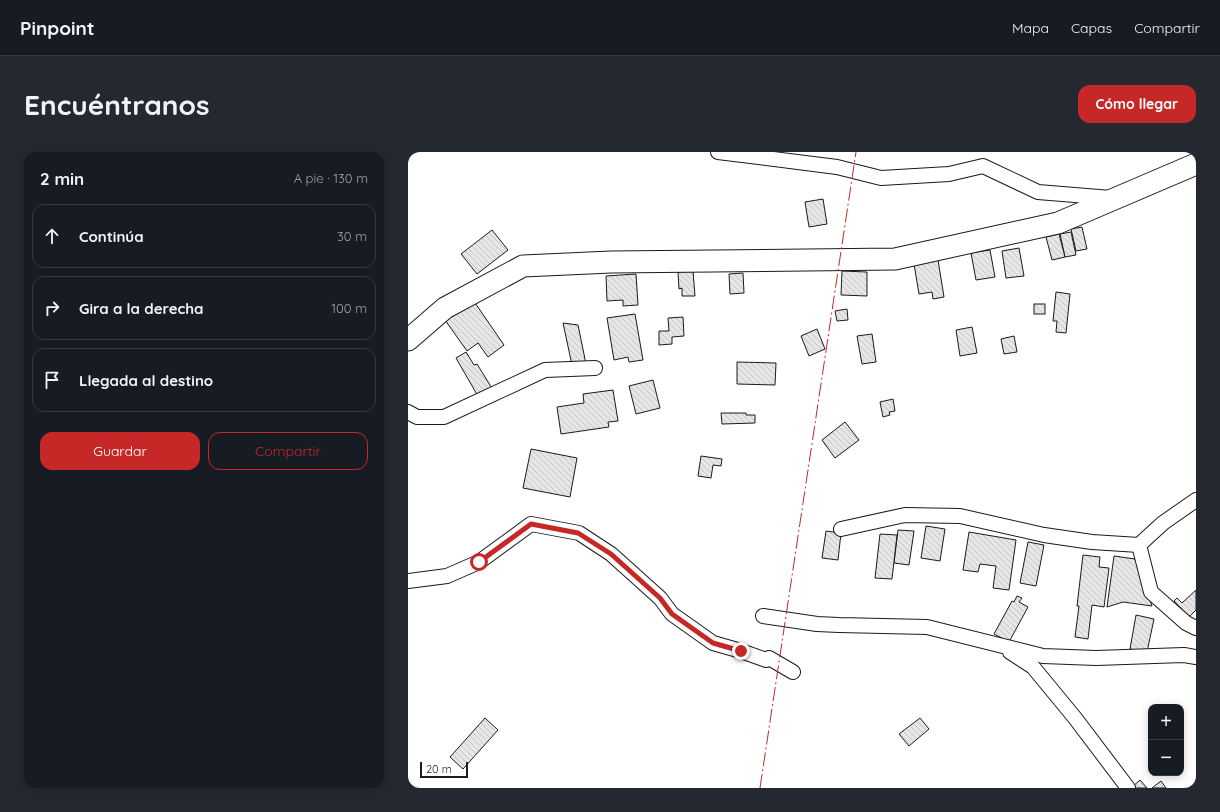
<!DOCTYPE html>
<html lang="es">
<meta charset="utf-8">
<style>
body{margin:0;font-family:Quicksand,sans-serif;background:#242831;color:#f1f3f6}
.controls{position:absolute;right:12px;bottom:12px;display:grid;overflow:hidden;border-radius:8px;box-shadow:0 2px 10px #0003}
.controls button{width:36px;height:36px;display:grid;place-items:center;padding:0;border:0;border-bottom:1px solid #363941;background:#171b24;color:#f1f3f6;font:20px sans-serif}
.scale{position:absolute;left:12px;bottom:10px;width:48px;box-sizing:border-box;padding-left:4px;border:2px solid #1a1a1a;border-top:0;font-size:11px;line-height:14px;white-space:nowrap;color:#1a1a1a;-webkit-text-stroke:3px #fff;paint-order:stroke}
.stop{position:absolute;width:12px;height:12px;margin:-9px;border:3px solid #c62828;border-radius:50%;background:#fff}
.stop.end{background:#c62828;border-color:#fff;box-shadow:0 1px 4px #0008}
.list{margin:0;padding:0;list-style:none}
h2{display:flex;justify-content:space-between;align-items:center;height:52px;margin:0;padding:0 16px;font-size:17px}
h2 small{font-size:13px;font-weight:400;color:#9ea1a6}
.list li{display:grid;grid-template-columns:26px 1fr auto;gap:12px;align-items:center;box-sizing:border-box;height:64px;margin:0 8px 8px;padding:0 8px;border:1px solid #363941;border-radius:12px}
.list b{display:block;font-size:15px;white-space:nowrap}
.list em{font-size:13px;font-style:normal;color:#9ea1a6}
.actions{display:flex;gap:8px;padding:12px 16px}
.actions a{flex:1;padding:9px 0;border:1px solid #c62828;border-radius:12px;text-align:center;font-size:14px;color:#c62828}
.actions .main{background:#c62828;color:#fff}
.icon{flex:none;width:22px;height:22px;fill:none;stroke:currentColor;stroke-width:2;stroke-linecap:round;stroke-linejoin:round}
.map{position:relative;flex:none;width:788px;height:636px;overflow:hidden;border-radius:12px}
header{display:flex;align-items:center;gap:24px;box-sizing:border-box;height:56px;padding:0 20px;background:#171b24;border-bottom:1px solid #363941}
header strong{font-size:19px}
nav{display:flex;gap:22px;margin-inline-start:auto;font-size:14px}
.intro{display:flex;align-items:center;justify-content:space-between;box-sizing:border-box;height:96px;padding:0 24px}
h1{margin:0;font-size:28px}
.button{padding:10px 18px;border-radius:12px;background:#c62828;color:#fff;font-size:14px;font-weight:700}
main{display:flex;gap:24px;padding:0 24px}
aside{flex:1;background:#171b24;border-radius:12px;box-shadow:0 2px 10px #0003}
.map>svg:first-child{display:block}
</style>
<header>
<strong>Pinpoint</strong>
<nav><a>Mapa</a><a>Capas</a><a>Compartir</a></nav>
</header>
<div class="intro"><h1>Encuéntranos</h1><a class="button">Cómo llegar</a></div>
<main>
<aside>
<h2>2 min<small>A pie · 130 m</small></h2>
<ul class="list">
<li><svg class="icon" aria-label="ahead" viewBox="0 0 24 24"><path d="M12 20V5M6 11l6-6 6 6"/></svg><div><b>Continúa</b></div><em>30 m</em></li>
<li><svg class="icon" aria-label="right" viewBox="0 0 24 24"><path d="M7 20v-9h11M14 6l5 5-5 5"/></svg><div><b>Gira a la derecha</b></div><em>100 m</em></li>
<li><svg class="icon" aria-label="arrive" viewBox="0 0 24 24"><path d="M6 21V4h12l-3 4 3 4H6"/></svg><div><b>Llegada al destino</b></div></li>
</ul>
<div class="actions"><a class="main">Guardar</a><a>Compartir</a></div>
</aside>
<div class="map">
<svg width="788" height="636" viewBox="0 0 788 636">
<defs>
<pattern id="building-back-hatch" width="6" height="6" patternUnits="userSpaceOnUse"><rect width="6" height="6" fill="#e6e6e6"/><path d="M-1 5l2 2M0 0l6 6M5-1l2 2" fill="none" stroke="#c5c5c5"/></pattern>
</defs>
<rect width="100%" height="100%" fill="#fff"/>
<g fill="url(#building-back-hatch)" stroke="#1a1a1a">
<polygon points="415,47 419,72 401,75 397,50"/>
<polygon points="674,75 679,97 668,99 663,77"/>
<polygon points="84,78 100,98 69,122 53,102"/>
<polygon points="663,80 668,103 657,105 652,82"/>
<polygon points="651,82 657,105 644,108 638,85"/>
<polygon points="611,96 616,124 598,126 594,99"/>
<polygon points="582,98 587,125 568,128 563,101"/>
<polygon points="530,108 536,145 525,147 524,140 511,142 506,112"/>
<polygon points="285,119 287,144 274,144 274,136 271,137 270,120"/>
<polygon points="434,119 459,120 459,144 433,143"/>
<polygon points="335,121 336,141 322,142 321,122"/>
<polygon points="228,122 230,153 215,154 215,148 199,149 198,124"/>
<polygon points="648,140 662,142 658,181 648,180 649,169 645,169"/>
<polygon points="65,148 96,193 80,205 70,191 59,199 37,168"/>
<rect x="626" y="152" width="11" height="10"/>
<polygon points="439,157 440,168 429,169 427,159"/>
<polygon points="227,162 235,208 221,210 220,205 206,208 199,166"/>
<polygon points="275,165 276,184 264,185 264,192 251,193 251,179 261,179 260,166"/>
<polygon points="155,171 170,173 178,212 164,213"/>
<polygon points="564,175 569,201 552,204 548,178"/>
<polygon points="409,177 417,197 401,204 393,184"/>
<polygon points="464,182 468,210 454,212 449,184"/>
<polygon points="606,184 609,200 596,202 593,187"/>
<polygon points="58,200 66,213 69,212 85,238 71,246 48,206"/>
<polygon points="329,210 368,211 367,233 329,232"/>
<polygon points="245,228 252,256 228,262 221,234"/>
<polygon points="205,238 210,269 200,270 201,275 153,282 149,255 176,251 175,242"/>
<polygon points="485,247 487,259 481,260 482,263 475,265 472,250"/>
<polygon points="313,261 338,261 338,263 347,263 347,271 314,272"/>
<polygon points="437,270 451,288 427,306 414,288"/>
<polygon points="123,297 169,306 162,345 115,336"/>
<polygon points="293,304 314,307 313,314 305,313 303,326 290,324"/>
<polygon points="518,374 537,377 532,409 513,406"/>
<polygon points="490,378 506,379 501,413 486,411"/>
<polygon points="418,379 433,381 430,408 414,406"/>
<polygon points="561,380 608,388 601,438 585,436 588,414 572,412 570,420 555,418"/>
<polygon points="472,382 489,383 484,427 467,426"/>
<polygon points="620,390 636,393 628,434 612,431"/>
<polygon points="675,403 692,405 691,415 701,416 696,455 684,453 680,487 667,485 671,454 669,454"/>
<polygon points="706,404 727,407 744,454 715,450 699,455"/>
<polygon points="788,438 788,458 781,465 766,449 769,446 774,451"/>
<polygon points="609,444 614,446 611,450 620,455 601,490 586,482 604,449 606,450"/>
<polygon points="728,463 746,467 739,500 722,497"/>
<polygon points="77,566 90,578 55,617 42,605"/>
<polygon points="512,566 521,577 501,594 491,582"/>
<polygon points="732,628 739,636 725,636 724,635"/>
<polygon points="753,629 758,636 744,636"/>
</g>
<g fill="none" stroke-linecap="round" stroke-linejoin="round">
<defs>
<g id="street">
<polyline points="310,0 429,15 473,26 541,22 575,14 630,40 703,46"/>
<polyline points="0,260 9,265 36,265 137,218 187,216"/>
<polyline points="788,348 755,371 731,393 743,440 778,471 788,476"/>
<polyline points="433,377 497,363 552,364 636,383 684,390 731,393"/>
<polyline points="0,429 39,424 71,410 123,372 171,381 203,402 252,446 264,462 305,491 333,499 358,508 361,506 385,520"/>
<polyline points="355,464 409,472 431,473 519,475 635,504 688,506 776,503 788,505"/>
<polyline points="602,500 625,515 667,566 720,636"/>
</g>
<polyline id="secondary" points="0,188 37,156 115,114 203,110 487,107 650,71 788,12"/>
</defs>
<use href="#street" stroke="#1a1a1a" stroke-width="16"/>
<use href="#secondary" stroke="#1a1a1a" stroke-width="23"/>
<use href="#street" stroke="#fff" stroke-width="14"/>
<use href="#secondary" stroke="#fff" stroke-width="21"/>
<polyline stroke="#c62828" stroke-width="1" stroke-dasharray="14 3 2 3" stroke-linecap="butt" points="352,636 448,0"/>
</g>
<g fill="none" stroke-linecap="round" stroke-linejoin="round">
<polyline stroke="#c62828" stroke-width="5" points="71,410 123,372 170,381 203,402 252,446 264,462 305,491 333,499"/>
</g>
</svg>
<div class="controls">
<button>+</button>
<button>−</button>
</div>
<div class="scale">20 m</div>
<div class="stop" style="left:71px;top:410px"></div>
<div class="stop end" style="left:333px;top:499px"></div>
</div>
</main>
